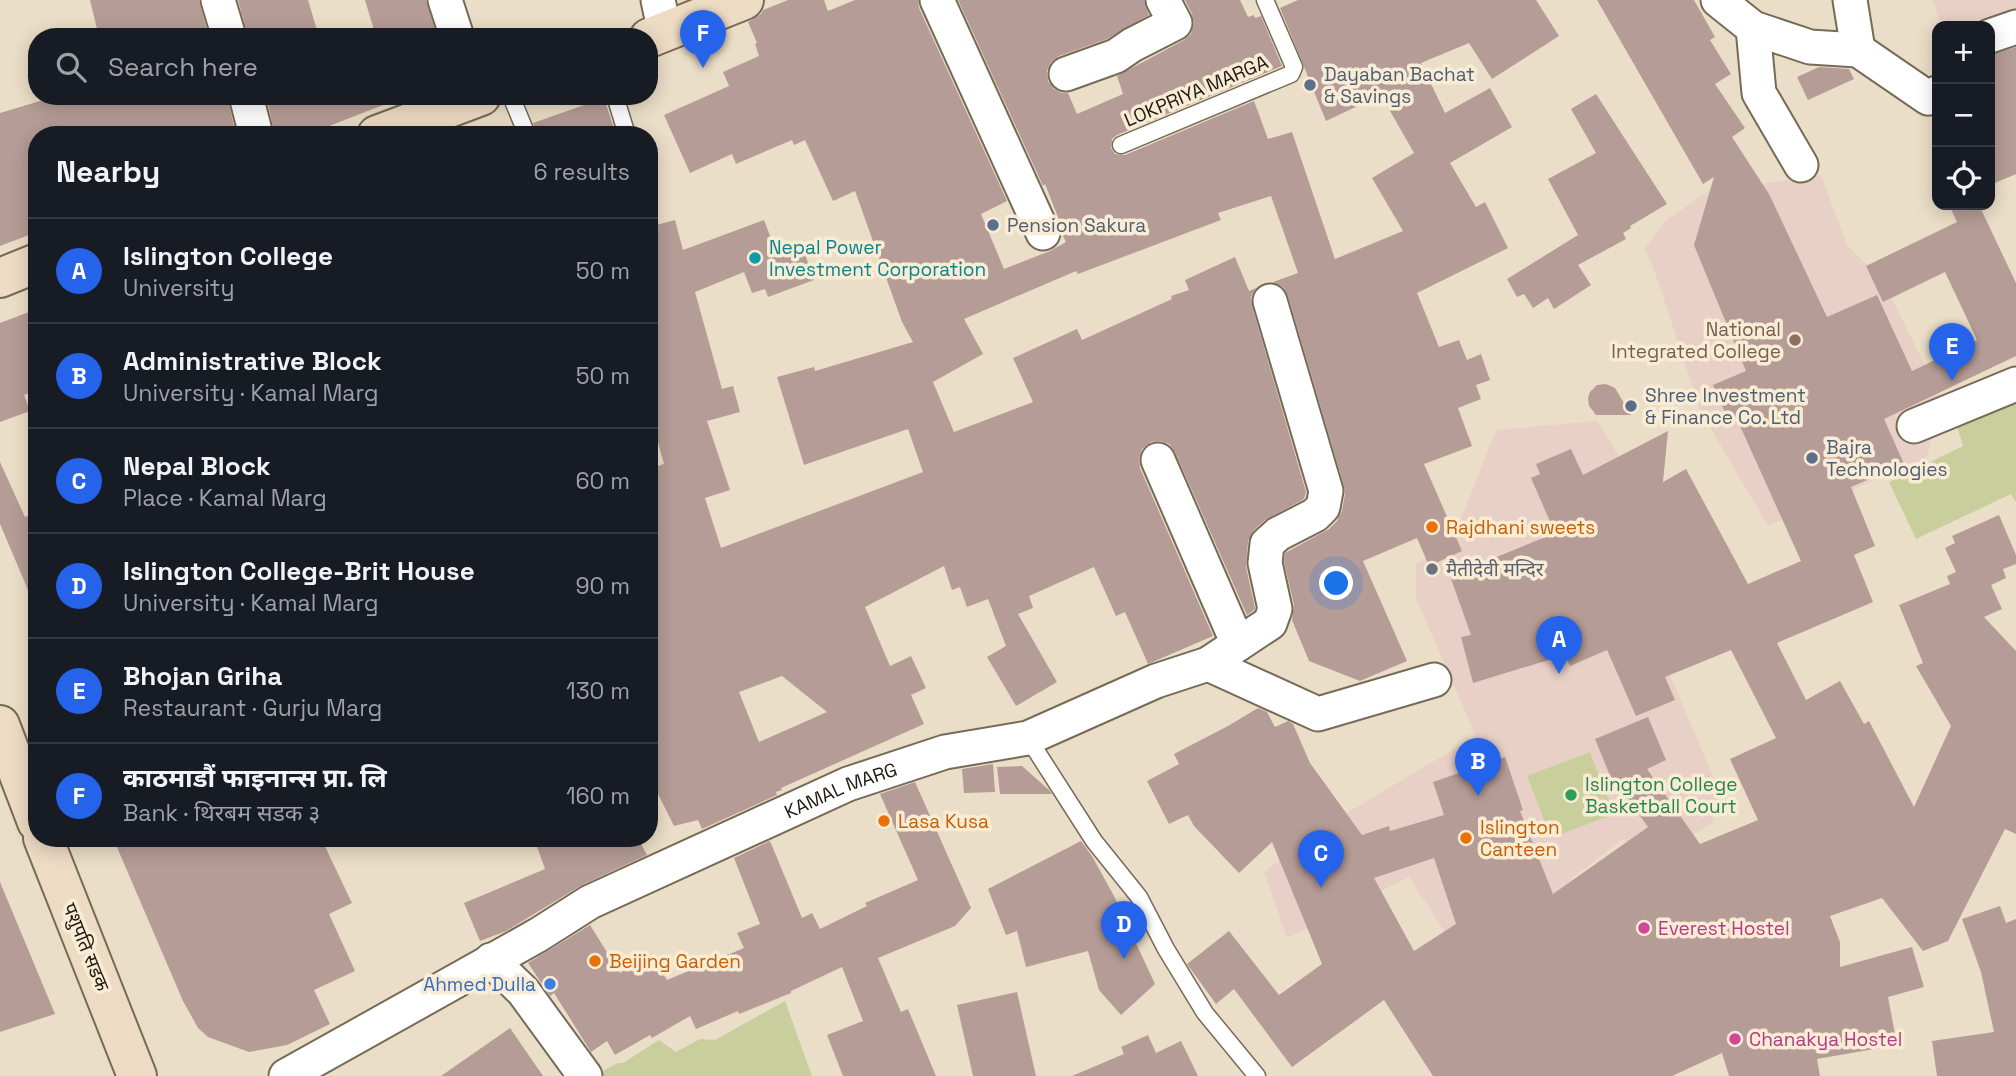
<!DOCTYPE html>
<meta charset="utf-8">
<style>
body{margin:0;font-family:"Space Grotesk","Noto Sans Devanagari",sans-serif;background:#20242c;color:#f1f3f6}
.controls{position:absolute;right:21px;top:21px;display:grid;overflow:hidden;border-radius:14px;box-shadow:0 4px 18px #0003}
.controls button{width:63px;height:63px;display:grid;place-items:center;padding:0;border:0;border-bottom:2px solid #363941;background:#171b24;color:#f1f3f6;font:35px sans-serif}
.you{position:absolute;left:1337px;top:584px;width:24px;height:24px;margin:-18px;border:5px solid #fff;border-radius:50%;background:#1a73e8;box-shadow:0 0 0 10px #1a73e833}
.badge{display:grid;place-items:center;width:46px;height:46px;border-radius:50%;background:#2563eb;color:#fff;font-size:23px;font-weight:700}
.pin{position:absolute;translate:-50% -58px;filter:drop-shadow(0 2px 4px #0008)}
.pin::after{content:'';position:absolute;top:37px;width:24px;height:21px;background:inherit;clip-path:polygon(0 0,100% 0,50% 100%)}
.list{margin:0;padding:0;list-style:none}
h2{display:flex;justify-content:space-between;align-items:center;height:91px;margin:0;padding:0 28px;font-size:30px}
h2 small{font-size:23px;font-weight:400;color:#9ea1a6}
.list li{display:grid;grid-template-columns:46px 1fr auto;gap:21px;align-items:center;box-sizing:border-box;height:105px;padding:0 28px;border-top:2px solid #363941}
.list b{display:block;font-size:26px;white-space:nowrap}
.list p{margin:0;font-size:23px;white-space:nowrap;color:#9ea1a6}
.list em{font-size:23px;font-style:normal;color:#9ea1a6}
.icon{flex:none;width:38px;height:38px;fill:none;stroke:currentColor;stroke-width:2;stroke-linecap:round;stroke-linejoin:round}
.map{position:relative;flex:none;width:2016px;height:1076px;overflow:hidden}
.search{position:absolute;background:#171b24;box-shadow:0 4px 18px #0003;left:28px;top:28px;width:630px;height:77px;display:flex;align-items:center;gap:18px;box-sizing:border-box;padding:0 24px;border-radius:28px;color:#9ea1a6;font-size:26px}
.panel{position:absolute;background:#171b24;box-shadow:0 4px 18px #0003;left:28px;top:126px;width:630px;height:721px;border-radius:28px}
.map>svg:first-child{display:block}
</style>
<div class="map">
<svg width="2016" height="1076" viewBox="0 0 2016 1076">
<rect width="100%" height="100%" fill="#ebdec8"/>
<g fill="#e9d0c7">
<polygon points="1933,0 2016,0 2016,14 1978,26 1941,26"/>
<polygon points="1821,175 1847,245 1884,282 1941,398 1927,458 1768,526 1700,410 1658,281 1645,248 1665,221 1707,192"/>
<polygon points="1597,421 1645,498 1643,611 1720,793 1712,823 1648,863 1623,839 1572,878 1570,898 1465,963 1409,877 1287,938 1264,872 1335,820 1476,736 1416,599 1416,564 1451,544 1496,430"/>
</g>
<g fill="#c9cf9c">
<polygon points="2016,400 2016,502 2011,494 1916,539 1889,482 1963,446 1957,426"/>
<polygon points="1590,752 1614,814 1551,838 1527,776"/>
<polygon points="785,1001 812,1076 601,1076 599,1073 618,1063 623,1063 659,1040 676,1052 700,1039 715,1040"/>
</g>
<g fill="#b69c96" fill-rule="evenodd">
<polygon points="90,0 199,0 209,37 99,37"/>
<polygon points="238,0 308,0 319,37 248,37"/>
<polygon points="365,0 426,0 437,37 376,37"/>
<path d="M788,0h36l4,11 27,-11h63l1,8 88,193 -26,13 23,55 46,-18 16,-9 -3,-6 2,-1 -20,-51 -2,2 -85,-186h186l5,15 -42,24 -48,17 -8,6 -4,9 1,10 6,8 8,4h6l9,21 46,-20 -6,-18 67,-36 7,-6 3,-11 -2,-9 -7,-14h55l8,17 6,-2 1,3 6,-2 21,50 -165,69 -5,4 -1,9 4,6 10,1 129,-54 14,38 24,-7 43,127 68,-28 -31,-53 42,-25 -33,-58 -55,26 -46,-113 18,-8h238l23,36 -67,43 -23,-36 -48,20 24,50 45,-25 22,39 -62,36 26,44 9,-5 23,46 -91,45 22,54 20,-7 8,20 14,-6 9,26 -14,5 5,14 -23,9 14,38 -48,18 38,87 -33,15 -12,-28 -54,23 44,100 -47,20 -51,-20 -17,-41 2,-15 -10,-43 1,-9 44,-24 8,-8 5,-10 3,-17 -1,-8 -56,-190 -5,-9 -10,-5 25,-9 -27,-77 -53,17 3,7 -143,54 -2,-3 -112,48 19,35 -50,28 21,50 79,-30 -20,-44 64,-29 5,11 90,-41 -1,-3 18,-6 -4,-10 50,-23 14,34 7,-3 -5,9 1,9 54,186 -2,7 -39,21 -11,10 -6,11 -2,26 9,41 -1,2 -7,5 -72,-163 -6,-8 -8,-3 -10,1 -9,7 -3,9 1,10 73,168 -65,28 -23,-52 -9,4 -22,-49 -65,29 4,12 -15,6 39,68 -41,24 -29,-49 19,-11 -18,-47 -21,8 -7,-20 -8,3 -8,-24 -79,41 25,59 21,-10 15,32 -15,7 13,29 -143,64 1,2 -6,2 1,3 -75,34 -4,-9 -24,6 -25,-50v-307l15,-5 -15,-54v-183l26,-7 8,30 81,-30 10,26 13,-5 7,18 11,-5 9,26 -46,17 -3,-8 -13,4 -8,-21 -49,20 27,97 11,-3 7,26 -33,9 23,69 -25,8 16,50 202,-76 -15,-43 -104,36 -27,-88 37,-10 1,4 98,-29 -11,-20 -47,-131 -22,10 -28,-61 -11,5 -2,-5 -56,24 -4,-10 -42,19 -26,-58 65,-29 -6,-14 36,-16 -4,-12 2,-1 -9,-21 13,-8 2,-4zM782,676l45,36 -68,30 -20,-50z"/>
<path d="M1597,0h97l21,37 -5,3 21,34 -16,10 30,44 -13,9 37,57 58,123 50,-22 35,76 65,-31 -32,-68 -62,30 -17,-36 91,-44 -8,-17h30l37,78v73l-132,63 20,45 -53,23 24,59 -21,9 19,47 -96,41 29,57 34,-19 24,43 5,-3 45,86 37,-81 -35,-60 7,-3 -24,-58 51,-21 -3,-8 9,-4 -11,-24 10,-5 -3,-7 47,-21 17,40v9l-13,5 3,9 -15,7 11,24 -18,8 32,34v183l-11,-5 -57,112 -25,10 -41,-53 -52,18 10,26v25l72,-20 12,40 -36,10 9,48 -80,14 3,17h-91l-7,-23 -50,23h-239l-49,-76 -92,67 -58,-78 -18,15 -29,-40 42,-33 50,64 43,-31 -50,-122 -33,31 -45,-47 -6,-11 -19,9 -22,-43 32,-17 -5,-10 54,-28 30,-18 9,4 8,15 13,-6 5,3 17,39 52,72 27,-9 1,5 54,-16 -11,-33 72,-25 18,53 -3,1 33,83 95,-67 -32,-45 -3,1 -18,-44 53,-22 18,43 -19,9 53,75 58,-24 -28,-61 46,-21 -45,-88 -66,27 10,23 -39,16 -29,-66 -37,16 -5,-11 -92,28 -12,-46 10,-2 -21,-59 105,-43 -24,-55 9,-4 -4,-10 35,-15 12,26 85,-44 -5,51 23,-13 62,115 53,-23 -65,-144h-9l-14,-32 33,-14 -52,-126 20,-68 -11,7zM1434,858l22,66 -42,27 -40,-73z"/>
<polygon points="2016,47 2016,174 1990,185 1990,55"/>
<polygon points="1819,67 1849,69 1854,79 1808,100 1797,77"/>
<polygon points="1596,94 1667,204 1630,226 1631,228 1623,233 1626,239 1578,265 1591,285 1554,309 1548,298 1533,308 1524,294 1517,297 1507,279 1578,235 1548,179 1596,153 1571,109"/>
<polygon points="57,96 227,96 236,135 37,135 37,232 0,246 0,113"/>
<polygon points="266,96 400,96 401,98 306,135 275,135"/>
<polygon points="604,98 616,135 537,135 533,123"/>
<polygon points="37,309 37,390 24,395 30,411 0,422 0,323"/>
<polygon points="1606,384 1615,388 1631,415 1596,415 1589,406 1588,398 1590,392 1597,385"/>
<polygon points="0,462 25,517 37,512 37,611 0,524"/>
<polygon points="993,764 995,792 964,793 962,769"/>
<polygon points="1022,766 1049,790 1052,794 1000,794 997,767"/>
<polygon points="915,782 971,908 955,926 878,958 901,1012 908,1009 936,1076 843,1076 827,1035 863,1021 842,967 791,991 791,993 739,1014 738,1011 696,1029 690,1016 652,1038 650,1035 615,1055 607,1041 591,1052 554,993 550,996 528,963 590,925 620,973 651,954 667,980 744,948 737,933 760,924 734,858 770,841 802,918 812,913 820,929 867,906 865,903 918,880 880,794"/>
<polygon points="113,838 321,838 352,903 329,914 355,971 314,990 330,1024 287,1045 249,1052 208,1037 198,1028 183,1001"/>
<polygon points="534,838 638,838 647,855 582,885 506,931 480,941 464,903 545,869"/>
<polygon points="1081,841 1092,856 1114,896 1155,984 1121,1015 1099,990 1088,951 1026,967 1017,931 1006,935 988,889"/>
<polygon points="0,882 55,1014 0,1032"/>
<polygon points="2000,906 2006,923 2016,919 2016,1076 1937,1076 1932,1041 1994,1032 1981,972 1962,919"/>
<polygon points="1017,992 1036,1076 973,1076 957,1005"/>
<polygon points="510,1028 543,1076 441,1076"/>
<polygon points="1148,1035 1156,1053 1181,1041 1198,1076 1072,1076 1124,1054 1121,1047"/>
</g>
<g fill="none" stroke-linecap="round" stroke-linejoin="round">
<defs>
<g id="service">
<polyline points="511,96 527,135"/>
<polyline points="615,96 627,135"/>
<polyline points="1121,145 1291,74 1294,67 1265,0"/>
<polyline points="1028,738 1094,841 1139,897 1166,949 1205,1013 1257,1076"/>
</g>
<g id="minor">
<polyline points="218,0 229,37"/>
<polyline points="445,0 457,37"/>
<polyline points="658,0 665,33"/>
<polyline points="937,0 1043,233"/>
<polyline points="1718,0 1753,28 1810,47 1858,50 1928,98 1937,93"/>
<polyline points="1850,0 1858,50"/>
<polyline points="1753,28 1759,93 1801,165"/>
<polyline points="1990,36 2016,27"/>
<polyline points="1066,74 1116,56 1132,45 1175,23 1163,0"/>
<polyline points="246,96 256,135"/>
<polyline points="1914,426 2016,384"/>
<polyline points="1158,460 1238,644"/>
<polyline points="1208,664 1318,714 1434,680"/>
<polyline points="491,960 523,991 585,1076"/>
<path id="s1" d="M286,1076l252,-141 52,-33 258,-118 97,-32 83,-14 128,-57 52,-17 62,-41 5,-14 -10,-46 2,-19 11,-10 37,-19 8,-8 3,-16 -56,-190"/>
</g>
<g id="secondary">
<polyline points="649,38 744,0"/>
<polyline points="377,135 481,96"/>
<polyline points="0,278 37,263"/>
<polyline points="0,725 37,822"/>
<polyline points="43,838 137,1076"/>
</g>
</defs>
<use href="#service" stroke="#756b57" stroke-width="19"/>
<use href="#minor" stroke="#756b57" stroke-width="37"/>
<use href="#secondary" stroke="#756b57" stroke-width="42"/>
<use href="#service" stroke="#fff" stroke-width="16"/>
<use href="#minor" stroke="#fff" stroke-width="33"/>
<use href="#secondary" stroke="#eedbc4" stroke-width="38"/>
</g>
<g fill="#5c6f8a" stroke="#f8ecd5" stroke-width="2.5">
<circle cx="1310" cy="85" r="7"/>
<circle cx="993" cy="225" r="7"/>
<circle cx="1631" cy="406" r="7"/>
<circle cx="1812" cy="458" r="7"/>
</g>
<circle fill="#0f9aa8" stroke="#f8ecd5" stroke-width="2.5" cx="755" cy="258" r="7"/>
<circle fill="#8d6e63" stroke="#f8ecd5" stroke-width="2.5" cx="1795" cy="340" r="7"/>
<g fill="#e8710a" stroke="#f8ecd5" stroke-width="2.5">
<circle cx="1432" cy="527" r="7"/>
<circle cx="884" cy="821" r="7"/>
<circle cx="1466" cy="838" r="7"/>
<circle cx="595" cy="961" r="7"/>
</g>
<circle fill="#6b7280" stroke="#f8ecd5" stroke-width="2.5" cx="1432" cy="569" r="7"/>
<circle fill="#2e9e5b" stroke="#f8ecd5" stroke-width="2.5" cx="1571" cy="795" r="7"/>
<g fill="#d1479c" stroke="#f8ecd5" stroke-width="2.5">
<circle cx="1644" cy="928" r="7"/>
<circle cx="1735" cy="1039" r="7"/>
</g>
<circle fill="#3f7fe0" stroke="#f8ecd5" stroke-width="2.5" cx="550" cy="984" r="7"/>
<g text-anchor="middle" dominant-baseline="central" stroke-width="7" stroke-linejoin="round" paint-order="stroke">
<g font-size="19" fill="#4e5e75" stroke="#f8ecd5" text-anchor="start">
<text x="1324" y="74">Dayaban Bachat<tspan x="1324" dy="22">&amp; Savings</tspan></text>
<text x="1007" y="225">Pension Sakura</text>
<text x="1645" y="395">Shree Investment<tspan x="1645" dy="22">&amp; Finance Co. Ltd</tspan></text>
<text x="1826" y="447">Bajra<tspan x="1826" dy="22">Technologies</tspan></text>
</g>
<g font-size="19" fill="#1e1911" stroke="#f8ecd5">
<text transform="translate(1196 91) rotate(-23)">LOKPRIYA MARGA</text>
<text stroke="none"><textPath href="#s1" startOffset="625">KAMAL MARG</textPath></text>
<text transform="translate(86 947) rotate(68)">पशुपति सडक</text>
</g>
<g font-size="19" fill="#0d838f" stroke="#f8ecd5" text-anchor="start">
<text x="769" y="247">Nepal Power<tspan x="769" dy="22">Investment Corporation</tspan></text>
</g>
<g font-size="19" fill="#785e54" stroke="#f8ecd5" text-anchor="end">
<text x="1781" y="329">National<tspan x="1781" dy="22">Integrated College</tspan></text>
</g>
<g font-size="19" fill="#c56008" stroke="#f8ecd5" text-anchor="start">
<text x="1446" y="527">Rajdhani sweets</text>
<text x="898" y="821">Lasa Kusa</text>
<text x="1480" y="827">Islington<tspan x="1480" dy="22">Canteen</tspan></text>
<text x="609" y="961">Beijing Garden</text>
</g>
<g font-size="19" fill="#5b616d" stroke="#f8ecd5" text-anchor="start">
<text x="1446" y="569">मैतीदेवी मन्दिर</text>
</g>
<g font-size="19" fill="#27864d" stroke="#f8ecd5" text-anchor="start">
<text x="1585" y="784">Islington College<tspan x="1585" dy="22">Basketball Court</tspan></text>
</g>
<g font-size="19" fill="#b23c85" stroke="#f8ecd5" text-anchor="start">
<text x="1658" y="928">Everest Hostel</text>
<text x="1749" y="1039">Chanakya Hostel</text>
</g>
<g font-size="19" fill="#366cbe" stroke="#f8ecd5" text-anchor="end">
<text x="536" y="984">Ahmed Dulla</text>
</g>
</g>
</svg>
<div class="controls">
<button>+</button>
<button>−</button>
<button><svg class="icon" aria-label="locate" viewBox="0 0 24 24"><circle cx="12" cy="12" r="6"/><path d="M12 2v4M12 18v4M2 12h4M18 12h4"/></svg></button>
</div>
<div class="you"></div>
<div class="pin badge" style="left:1559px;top:674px">A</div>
<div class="pin badge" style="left:1478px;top:796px">B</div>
<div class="pin badge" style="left:1321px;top:888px">C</div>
<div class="pin badge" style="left:1124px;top:959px">D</div>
<div class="pin badge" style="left:1952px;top:381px">E</div>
<div class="pin badge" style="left:703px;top:68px">F</div>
<div class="search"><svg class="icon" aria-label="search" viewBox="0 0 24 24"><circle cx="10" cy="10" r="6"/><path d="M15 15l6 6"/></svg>Search here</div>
<section class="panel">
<h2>Nearby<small>6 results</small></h2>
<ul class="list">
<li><span class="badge">A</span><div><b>Islington College</b><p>University</p></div><em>50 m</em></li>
<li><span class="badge">B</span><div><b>Administrative Block</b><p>University · Kamal Marg</p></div><em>50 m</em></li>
<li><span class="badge">C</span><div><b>Nepal Block</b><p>Place · Kamal Marg</p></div><em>60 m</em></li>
<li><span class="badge">D</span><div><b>Islington College-Brit House</b><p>University · Kamal Marg</p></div><em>90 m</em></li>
<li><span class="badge">E</span><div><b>Bhojan Griha</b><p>Restaurant · Gurju Marg</p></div><em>130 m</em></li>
<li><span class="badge">F</span><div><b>काठमाडौं फाइनान्स प्रा. लि</b><p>Bank · थिरबम सडक ३</p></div><em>160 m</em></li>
</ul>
</section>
</div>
